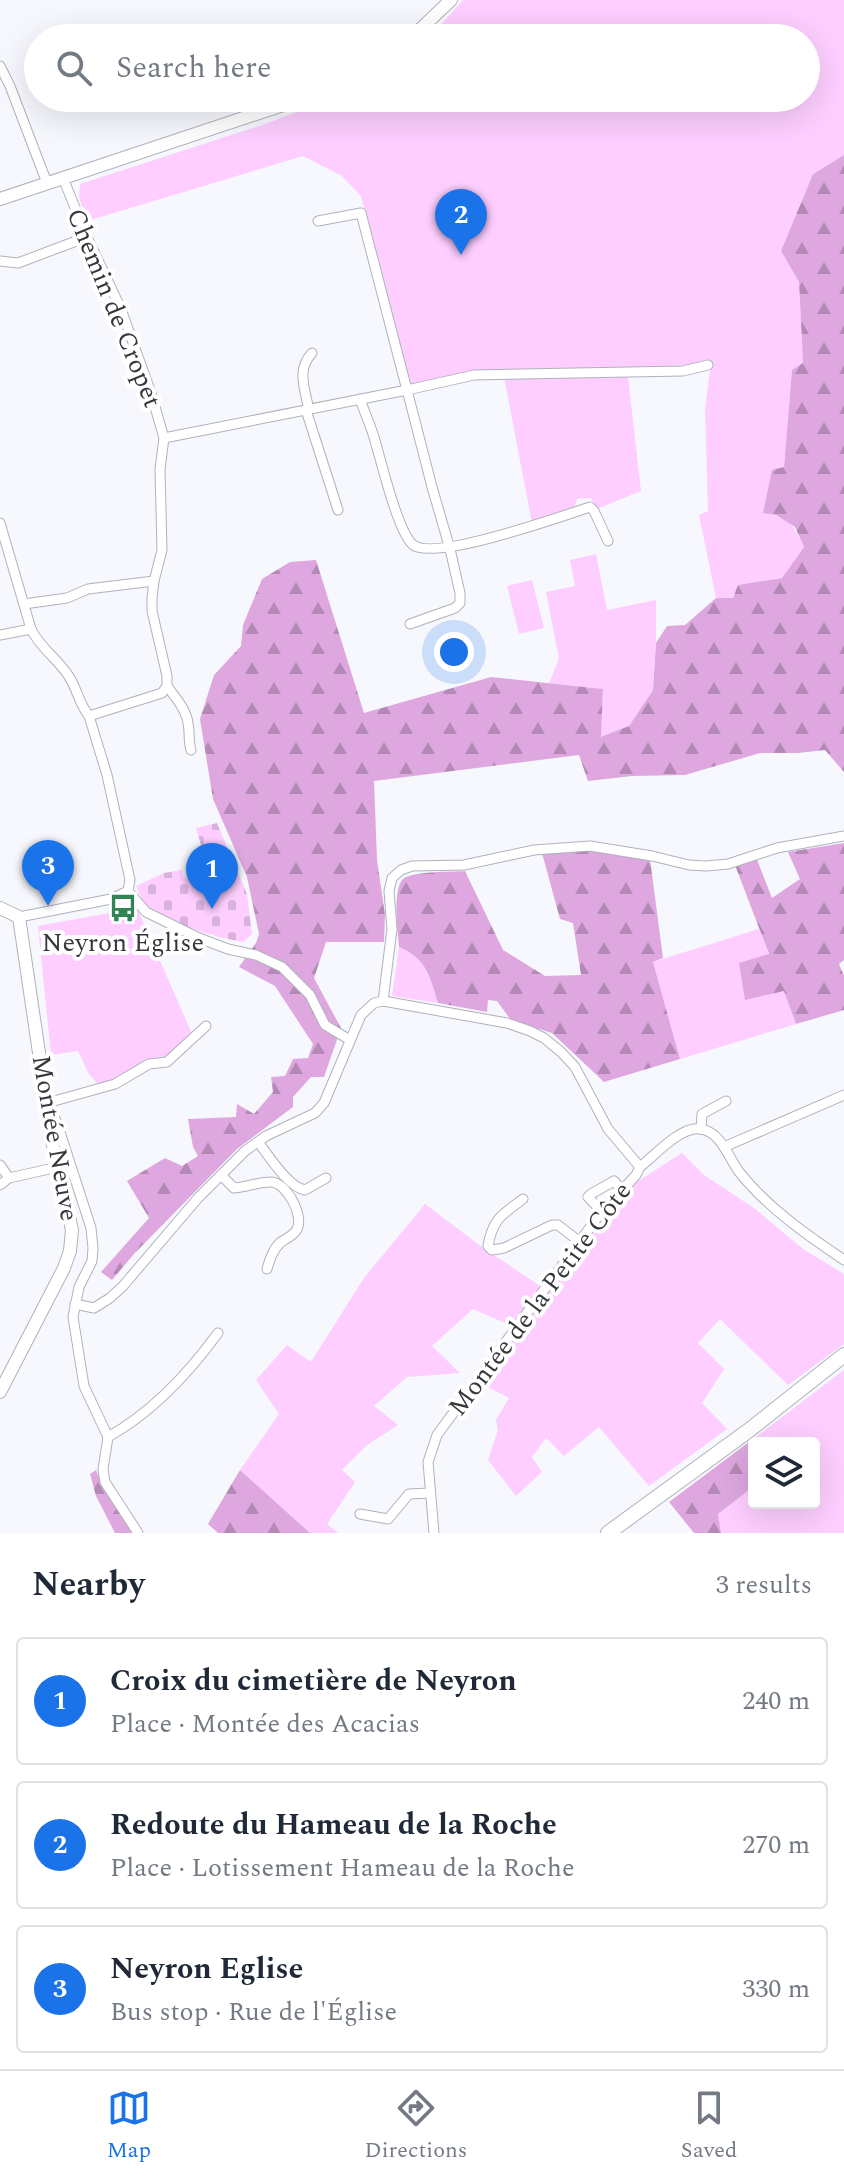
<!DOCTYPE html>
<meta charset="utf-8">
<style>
body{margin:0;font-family:Spectral,serif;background:#f2f2f3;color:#1f2937}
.controls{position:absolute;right:24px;bottom:24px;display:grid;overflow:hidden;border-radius:8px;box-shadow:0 8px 32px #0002}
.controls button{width:72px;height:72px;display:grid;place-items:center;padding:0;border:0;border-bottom:2px solid #e0e1e3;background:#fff;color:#1f2937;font:40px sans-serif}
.you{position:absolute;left:454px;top:652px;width:28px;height:28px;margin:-20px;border:6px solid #fff;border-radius:50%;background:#1a73e8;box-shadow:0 0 0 12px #1a73e833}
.badge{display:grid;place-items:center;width:52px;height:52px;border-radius:50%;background:#1a73e8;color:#fff;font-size:26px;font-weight:700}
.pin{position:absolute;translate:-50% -66px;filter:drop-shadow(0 2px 4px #0008)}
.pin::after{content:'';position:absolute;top:42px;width:28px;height:24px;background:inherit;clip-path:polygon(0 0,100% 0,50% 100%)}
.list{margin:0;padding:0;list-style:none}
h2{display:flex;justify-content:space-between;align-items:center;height:104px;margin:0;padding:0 32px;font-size:34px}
h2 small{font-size:26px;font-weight:400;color:#747a83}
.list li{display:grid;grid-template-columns:52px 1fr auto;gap:24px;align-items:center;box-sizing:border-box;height:128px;margin:0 16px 16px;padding:0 16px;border:2px solid #e0e1e3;border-radius:8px}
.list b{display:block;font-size:30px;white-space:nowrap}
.list p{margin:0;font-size:26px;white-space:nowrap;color:#747a83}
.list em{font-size:26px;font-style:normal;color:#747a83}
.icon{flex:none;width:44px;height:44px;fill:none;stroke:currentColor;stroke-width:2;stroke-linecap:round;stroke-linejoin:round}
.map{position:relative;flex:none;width:844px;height:1533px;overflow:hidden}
.search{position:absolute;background:#fff;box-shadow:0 8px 32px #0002;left:24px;right:24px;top:24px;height:88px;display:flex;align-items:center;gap:20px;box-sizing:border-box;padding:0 28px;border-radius:44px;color:#747a83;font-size:30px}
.sheet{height:536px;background:#fff}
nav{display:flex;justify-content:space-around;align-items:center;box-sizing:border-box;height:112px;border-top:2px solid #e0e1e3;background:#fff;font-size:22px;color:#747a83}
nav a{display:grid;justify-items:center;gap:4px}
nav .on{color:#1a73e8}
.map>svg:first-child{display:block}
</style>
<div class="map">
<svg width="844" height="1533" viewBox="0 0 844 1533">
<defs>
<pattern id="forest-firs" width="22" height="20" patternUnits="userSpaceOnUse" patternTransform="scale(2)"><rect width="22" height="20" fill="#dea7df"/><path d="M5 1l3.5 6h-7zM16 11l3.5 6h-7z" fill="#b589b6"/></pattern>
<pattern id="cemetery-stones" width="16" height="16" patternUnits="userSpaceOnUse" patternTransform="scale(2)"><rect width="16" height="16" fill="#fdceff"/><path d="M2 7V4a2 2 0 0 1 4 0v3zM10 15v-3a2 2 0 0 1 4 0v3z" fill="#d9b2db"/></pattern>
</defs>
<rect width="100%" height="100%" fill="#f7f8fe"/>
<g fill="#fdceff" fill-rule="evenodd">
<path d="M463,0h381v155l-31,19 -32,77 18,31 4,82 -11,7 -8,96 -21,45c26,7 30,11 41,35l-22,31 -43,7 -6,13h-17l-17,-83 9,-4 -3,-102 5,-40 -10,-4 -198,6 -92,15 -49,-190 -19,-20 -39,-20 -216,65 -8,-24 1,-13 188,-61 64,-25h474v-60h-380l9,-7z"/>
<polygon points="504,377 628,377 641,491 597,509 591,498 577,499 573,511 532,523"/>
<polygon points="596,554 607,610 656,600 656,643 653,690 629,726 601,738 603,689 549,683 559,659 546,592 575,586 570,560"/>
<polygon points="532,580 544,628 519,634 507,586"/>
<polygon points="137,908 192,1034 166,1057 151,1058 118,1078 98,1084 89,1074 78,1051 51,1055 38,926"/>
<polygon points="759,929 769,955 745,999 784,990 796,1024 680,1059 653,962"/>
<path d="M399,947c28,12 31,30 39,56l-46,-7z"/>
<polygon points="682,1153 704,1175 754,1208 803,1249 844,1274 844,1344 788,1385 720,1319 698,1343 724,1369 702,1403 727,1429 649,1486 599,1427 564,1456 546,1438 532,1457 542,1472 516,1496 488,1460 498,1430 496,1420 509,1398 482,1384 599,1222 637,1182"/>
<polygon points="425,1204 482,1247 540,1286 512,1326 473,1309 432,1346 460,1373 407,1377 374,1406 398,1425 367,1445 342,1470 355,1482 327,1524 338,1533 310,1533 240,1470 279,1414 256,1380 287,1345 311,1362 364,1278"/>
<path d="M844,1370v163h-123l-3,-19 35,-27 -4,-45zM754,1443h60v60h-60z"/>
</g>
<g fill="url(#forest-firs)">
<polygon points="844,155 844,772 825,750 798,753 760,753 685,775 632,776 588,781 579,755 374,781 377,860 385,915 384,942 326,942 314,978 341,1028 324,1077 311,1077 293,1097 293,1107 237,1149 134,1254 112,1280 101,1272 149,1218 127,1181 165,1158 182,1166 198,1156 193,1147 188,1119 236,1117 237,1104 254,1114 273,1092 271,1077 285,1076 293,1059 308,1058 313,1044 275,986 239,967 256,943 259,934 247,877 213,799 200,719 214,675 241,646 243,625 262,579 290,562 316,560 364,713 491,677 603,689 601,737 629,726 653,690 656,643 667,626 685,625 716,598 733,598 738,585 782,578 804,547 795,527 776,515 763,513 772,470 784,467 792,370 803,363 799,282 781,251 813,174"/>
<polygon points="844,843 844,960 839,964 844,976 844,1010 796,1024 784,991 745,1000 739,963 769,954 735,865 756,857 772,898 800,879 788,852"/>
<path d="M592,850l58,9 13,99 -10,4 27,97 -76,23 -52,-49 -41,-13 -14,-19 -9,-1 -1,12 -49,-9c-8,-26 -11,-44 -39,-56 -1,-15 -7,-57 4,-68 9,-8 49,-7 62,-8l38,79 42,26 36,-1 -8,-52 -13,-4 -18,-66z"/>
<polygon points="749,1442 753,1487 718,1514 721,1533 694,1533 669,1502"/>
<polygon points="96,1470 105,1492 133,1533 115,1533 96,1496 90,1474"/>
<polygon points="240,1470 310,1533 218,1533 208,1524"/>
</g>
<path fill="url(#cemetery-stones)" d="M217,823l30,71 5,40 -9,8c-24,-4 -83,-20 -99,-39 -3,-5 -6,-12 -8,-17l28,-13 18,-3 1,8 9,-1 20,6 -16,-55z"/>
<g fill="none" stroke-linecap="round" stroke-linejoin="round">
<defs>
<g id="street">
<polyline points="0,66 10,86 47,183"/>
<polyline points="63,178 87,237 121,309 151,393 164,438 160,469 162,550 154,581 152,598 152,611 167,676 167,686 162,693 89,716"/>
<polyline points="318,221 361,213 407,390 474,375 683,371 708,365"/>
<polyline points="0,261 18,263 87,237"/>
<path d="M360,399c4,12 9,23 13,35 8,25 23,93 39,110 19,19 150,-28 178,-37l4,4 14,30"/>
<polyline points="306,410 338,510"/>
<path d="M309,410c-4,-21 -13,-40 3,-57"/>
<polyline points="164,438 407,390 432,487 450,549 460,593 460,603 455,608 410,624"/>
<path d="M0,523l31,106c9,19 26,29 37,46 9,13 11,29 21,41l18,59 23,105 -2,11"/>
<polyline points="24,604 67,598 88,589 154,581"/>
<polyline points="0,635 31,629"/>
<path d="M167,686c8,11 19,23 21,37 2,9 0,17 3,27"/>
<polyline points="128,891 146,912 199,938 228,949 256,955 282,967 310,995 325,1025 350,1040"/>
<polyline points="19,917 111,899 128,891"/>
<polyline points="383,1001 392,929 389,891 392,878 401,870 412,866 464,865 534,850 590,846 652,856 689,865 706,866 728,864 777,848 844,836"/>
<polyline points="701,1129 702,1114 726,1101"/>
<path d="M258,1142c11,14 30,45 47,48l21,-12"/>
<polyline points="724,1147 844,1095"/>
<polyline points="0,1165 9,1178"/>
<path d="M221,1175l13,13c12,-1 25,-6 37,-6 15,0 35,35 25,49 -4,5 -10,8 -15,11 -8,7 -11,17 -14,27"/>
<polyline points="0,1185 9,1178 58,1167"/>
<path d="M523,1199c-21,16 -30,19 -35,47l4,4 12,-2 48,-23h6l22,17"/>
<polyline points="602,1212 588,1197 591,1194 614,1181 622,1190"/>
<polyline points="75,1304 94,1308 110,1298 123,1286 198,1198 245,1151 266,1136 315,1113 324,1103 361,1015 374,1003 383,1001 507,1023 530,1031 544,1038 561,1052 575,1067 608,1129 640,1167"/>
<path d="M108,1437c45,-25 80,-63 110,-104"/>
<polyline points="360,1514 388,1519 409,1494 430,1493"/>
<polyline points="138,1533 105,1482 103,1469 108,1437 84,1386 73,1317 79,1287 92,1261 93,1248 91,1228 57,1123 47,1103 115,1084 149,1064 167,1062 206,1026"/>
<path d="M434,1533l-6,-71 9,-27 160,-217 39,-43 4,-8c15,-12 41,-41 60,-38 21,2 29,30 40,44 28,35 67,62 104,87"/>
</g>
<g id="secondary">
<polyline points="411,38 451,0"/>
<polyline points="0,199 304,98"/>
<polyline points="0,908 19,917 52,1141 72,1230 70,1251 64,1268 0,1392"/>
</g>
<polyline id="primary" points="608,1533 748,1431 844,1355"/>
</defs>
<use href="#street" stroke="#b0b2bb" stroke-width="11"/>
<use href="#secondary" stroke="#b0b2bb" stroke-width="14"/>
<use href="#primary" stroke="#b0b2bb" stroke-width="16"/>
<use href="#street" stroke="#fff" stroke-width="9"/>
<use href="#secondary" stroke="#fff" stroke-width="12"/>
<use href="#primary" stroke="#fff" stroke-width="14"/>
</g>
<defs>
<symbol id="bus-bare" viewBox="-9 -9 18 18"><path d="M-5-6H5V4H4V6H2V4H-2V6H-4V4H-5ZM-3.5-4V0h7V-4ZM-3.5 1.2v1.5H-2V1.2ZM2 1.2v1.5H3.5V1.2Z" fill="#338455" stroke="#fff" stroke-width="2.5" paint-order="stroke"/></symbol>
</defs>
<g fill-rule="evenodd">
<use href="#bus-bare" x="103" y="888" width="40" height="40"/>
</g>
<g text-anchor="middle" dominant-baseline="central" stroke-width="8" stroke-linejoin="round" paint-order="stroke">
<g font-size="26" fill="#37383b" stroke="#fff">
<text transform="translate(114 308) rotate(68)">Chemin de Cropet</text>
<text transform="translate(55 1138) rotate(80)">Montée Neuve</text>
<text transform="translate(540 1299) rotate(-53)">Montée de la Petite Côte</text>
</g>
<g font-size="26" fill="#37383b" stroke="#fff">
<text x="123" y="943">Neyron Église</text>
</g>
</g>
</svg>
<div class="controls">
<button><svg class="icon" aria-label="layers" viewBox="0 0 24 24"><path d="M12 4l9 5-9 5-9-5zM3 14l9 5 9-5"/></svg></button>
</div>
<div class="you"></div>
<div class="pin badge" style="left:212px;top:909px">1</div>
<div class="pin badge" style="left:461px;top:255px">2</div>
<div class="pin badge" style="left:48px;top:906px">3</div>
<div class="search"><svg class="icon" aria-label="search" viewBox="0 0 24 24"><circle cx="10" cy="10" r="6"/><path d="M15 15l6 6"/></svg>Search here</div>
</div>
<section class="sheet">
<h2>Nearby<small>3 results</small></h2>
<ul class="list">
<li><span class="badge">1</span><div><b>Croix du cimetière de Neyron</b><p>Place · Montée des Acacias</p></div><em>240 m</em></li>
<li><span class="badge">2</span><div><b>Redoute du Hameau de la Roche</b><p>Place · Lotissement Hameau de la Roche</p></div><em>270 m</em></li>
<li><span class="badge">3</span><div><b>Neyron Eglise</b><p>Bus stop · Rue de l'Église</p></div><em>330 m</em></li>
</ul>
</section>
<nav>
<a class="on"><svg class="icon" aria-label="map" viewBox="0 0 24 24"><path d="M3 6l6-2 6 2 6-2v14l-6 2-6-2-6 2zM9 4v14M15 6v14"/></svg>Map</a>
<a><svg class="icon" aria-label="directions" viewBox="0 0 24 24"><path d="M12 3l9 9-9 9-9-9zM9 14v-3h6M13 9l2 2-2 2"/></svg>Directions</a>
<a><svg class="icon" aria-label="saved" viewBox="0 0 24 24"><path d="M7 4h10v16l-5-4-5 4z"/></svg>Saved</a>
</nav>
